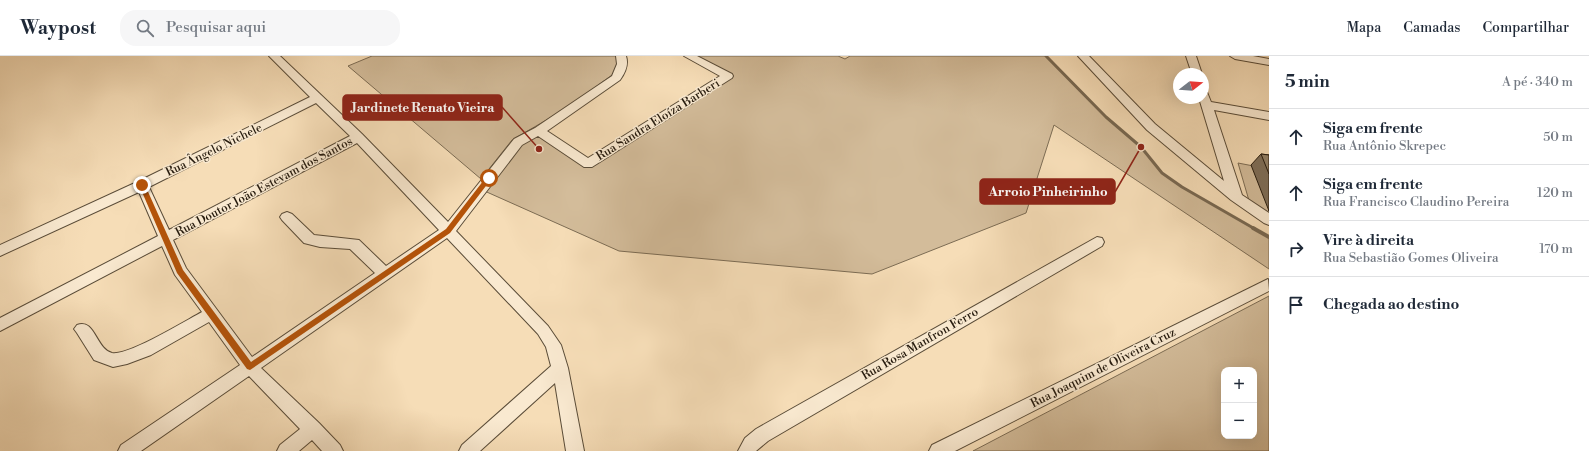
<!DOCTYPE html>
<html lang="pt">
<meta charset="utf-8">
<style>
body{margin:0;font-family:"Libre Bodoni",serif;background:#f6f6f7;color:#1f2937}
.controls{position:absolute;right:12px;bottom:12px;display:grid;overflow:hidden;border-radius:8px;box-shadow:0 4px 16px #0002}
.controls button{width:36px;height:36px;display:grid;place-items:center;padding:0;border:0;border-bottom:1px solid #e0e1e3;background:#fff;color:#1f2937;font:20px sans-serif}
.compass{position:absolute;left:1173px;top:12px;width:36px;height:36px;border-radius:50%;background:#fff;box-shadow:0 4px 16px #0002;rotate:73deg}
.stop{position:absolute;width:12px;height:12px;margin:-9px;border:3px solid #b45309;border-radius:50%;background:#fff}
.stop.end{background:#b45309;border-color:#fff;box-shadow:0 1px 4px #0008}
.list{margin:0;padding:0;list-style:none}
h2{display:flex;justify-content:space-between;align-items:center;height:52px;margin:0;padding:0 16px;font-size:17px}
h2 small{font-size:13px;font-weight:400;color:#747a83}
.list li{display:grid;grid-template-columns:26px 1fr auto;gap:12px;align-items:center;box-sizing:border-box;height:56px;padding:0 16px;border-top:1px solid #e0e1e3}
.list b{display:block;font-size:15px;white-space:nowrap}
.list p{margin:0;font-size:13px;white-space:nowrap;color:#747a83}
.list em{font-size:13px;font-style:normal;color:#747a83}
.icon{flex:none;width:22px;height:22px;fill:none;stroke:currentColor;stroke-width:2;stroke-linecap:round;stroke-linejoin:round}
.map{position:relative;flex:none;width:1269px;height:395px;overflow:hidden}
header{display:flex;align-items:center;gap:24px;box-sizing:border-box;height:56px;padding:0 20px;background:#fff;border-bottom:1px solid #e0e1e3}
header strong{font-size:19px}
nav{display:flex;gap:22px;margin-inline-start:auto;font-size:14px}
.search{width:280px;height:36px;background:#f6f6f7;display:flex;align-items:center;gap:10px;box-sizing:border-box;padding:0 14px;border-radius:16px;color:#747a83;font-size:15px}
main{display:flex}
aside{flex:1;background:#fff}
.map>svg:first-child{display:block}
</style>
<header>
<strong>Waypost</strong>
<div class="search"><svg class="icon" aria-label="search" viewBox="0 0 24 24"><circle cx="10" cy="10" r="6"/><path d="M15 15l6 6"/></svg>Pesquisar aqui</div>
<nav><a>Mapa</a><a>Camadas</a><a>Compartilhar</a></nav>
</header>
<main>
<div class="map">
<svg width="1269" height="395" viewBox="0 0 1269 395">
<rect width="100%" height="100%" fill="#f6ddb7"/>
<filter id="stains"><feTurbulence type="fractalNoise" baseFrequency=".005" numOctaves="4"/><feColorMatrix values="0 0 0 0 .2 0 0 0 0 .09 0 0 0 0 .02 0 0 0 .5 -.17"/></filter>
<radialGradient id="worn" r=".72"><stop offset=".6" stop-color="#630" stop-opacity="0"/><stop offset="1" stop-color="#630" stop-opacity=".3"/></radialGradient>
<g fill="#d3bc9a" stroke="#7c6c54" fill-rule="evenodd">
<polygon points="372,0 617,0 619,16 615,21 612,19 567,52 512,84 481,123 348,10"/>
<polygon points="695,0 838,0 845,3 850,0 1046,0 1106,61 1141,91 1162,117 1182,131 1269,181 1269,213 1054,69 1026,157 872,218 619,195 480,133 507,99 539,75 588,108 731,19"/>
<polygon points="1238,107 1269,113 1269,159 1250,148"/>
<path d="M1269,240v155h-296zM1224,314h30v66h-30z"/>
</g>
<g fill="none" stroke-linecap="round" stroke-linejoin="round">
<polyline stroke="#786851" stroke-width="3" points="1046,0 1106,61 1141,91 1162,117 1182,131 1255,173"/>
<polyline stroke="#786851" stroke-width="4" points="1253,172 1269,181"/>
<defs>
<g id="minor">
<path d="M269,0h11l82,78 86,88 66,-83 21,-11 77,-52 5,-12 -1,-8h10c3,9 -1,17 -6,24l-73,51 41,27 132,-82 -36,-20h13l35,18 1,2 -1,2 -140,89h-8l-46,-31 -16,9 -66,86 92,95 13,19 7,23 16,83h-18l-11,-68 -75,68h-21l3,-6 89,-79 -5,-19 -8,-13 -91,-96 -186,130 58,55 21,22 3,6h-21l-10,-11 -13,11h-22l3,-6 20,-16 -51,-53 -108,75h-23l3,-6 119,-80 -31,-43 -58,33 -24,9 -14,3 -19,-7 -17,-27 -3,-4 3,-4c18,-7 19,24 35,28 16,3 73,-32 90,-41l-27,-37 -13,-29 -162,85v-13l158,-82 -19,-44 -139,64v-11l137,-63 173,-85zM316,47l34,33 -181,94 -20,-43zM357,87l82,87 -53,36 -27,-26 -45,-5 -22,-21 -5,-2 -5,2 -2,3 2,3 22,23 16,4 30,2 25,24 -123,84 -66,-89 -13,-28z"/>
<polygon points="1078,0 1089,0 1155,68 1224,125 1199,42 1203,42 1203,35 1207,36 1211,46 1269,56 1269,64 1214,54 1242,139 1269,157 1269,169 1264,167 1231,144 1147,74"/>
<polygon points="1186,0 1196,0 1202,18 1192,18"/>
<polygon points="1230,0 1253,0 1269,3 1269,9 1235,3"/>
<polygon points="1097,181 1102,182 1104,186 1102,190 768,385 756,395 738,395 745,382 756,373"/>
<polygon points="1268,223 1269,235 955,395 929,395 932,389"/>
</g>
</defs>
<use href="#minor" stroke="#5a4c38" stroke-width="2"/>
<use href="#minor" fill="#f9e9d0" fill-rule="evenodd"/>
</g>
<polygon fill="#7e6e58" stroke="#261b0e" points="1261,98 1269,99 1269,155 1251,109"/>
<polygon fill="#928066" stroke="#261b0e" points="1261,98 1269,99 1269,118"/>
<polygon fill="#b45309" points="487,120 492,122 450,177 250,314 247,313 177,217 139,129 142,127 145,129 183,214 251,306 446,173"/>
<g text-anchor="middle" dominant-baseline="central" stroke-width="3" stroke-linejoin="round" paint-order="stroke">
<g font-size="12" fill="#261b0e" stroke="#f9e9d0">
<text transform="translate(658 64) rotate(-32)">Rua Sandra Eloíza Barberi</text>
<text transform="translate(214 94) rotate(-26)">Rua Ângelo Nichele</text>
<text transform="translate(264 131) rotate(-28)">Rua Doutor João Estevam dos Santos</text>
<text transform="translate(920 288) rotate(-30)">Rua Rosa Manfron Ferro</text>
<text transform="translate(1103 312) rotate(-27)">Rua Joaquim de Oliveira Cruz</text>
</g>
</g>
<path fill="none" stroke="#8f2418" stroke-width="1.5" d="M539 93L502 51M1141 91L1115 136"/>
<g fill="#8f2418" stroke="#f9e9d0" stroke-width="1.5">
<circle cx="539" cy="93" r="4"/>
<circle cx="1141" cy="91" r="4"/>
</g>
<g fill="#8f2418" stroke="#8f2418" stroke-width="1.5">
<rect x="343" y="39" width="159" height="25" rx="4"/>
<rect x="980" y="123" width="135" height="25" rx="4"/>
</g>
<g font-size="13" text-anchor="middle" font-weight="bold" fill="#fff">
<text x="423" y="56">Jardinete Renato Vieira</text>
<text x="1048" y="140">Arroio Pinheirinho</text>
</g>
<rect width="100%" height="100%" filter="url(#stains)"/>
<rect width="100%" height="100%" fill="url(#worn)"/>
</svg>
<div class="controls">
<button>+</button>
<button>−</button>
</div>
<svg class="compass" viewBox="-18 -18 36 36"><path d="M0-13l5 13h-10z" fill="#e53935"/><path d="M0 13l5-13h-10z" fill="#747a83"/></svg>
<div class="stop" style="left:489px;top:122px"></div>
<div class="stop end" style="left:142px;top:129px"></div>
</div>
<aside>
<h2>5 min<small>A pé · 340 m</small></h2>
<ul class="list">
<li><svg class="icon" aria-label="ahead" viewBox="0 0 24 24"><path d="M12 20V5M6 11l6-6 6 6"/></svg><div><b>Siga em frente</b><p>Rua Antônio Skrepec</p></div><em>50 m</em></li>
<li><svg class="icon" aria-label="ahead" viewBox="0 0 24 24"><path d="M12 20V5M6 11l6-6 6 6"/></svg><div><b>Siga em frente</b><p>Rua Francisco Claudino Pereira</p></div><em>120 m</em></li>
<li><svg class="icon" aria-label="right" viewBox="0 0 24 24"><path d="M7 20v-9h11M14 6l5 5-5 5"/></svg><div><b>Vire à direita</b><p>Rua Sebastião Gomes Oliveira</p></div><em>170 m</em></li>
<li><svg class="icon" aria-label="arrive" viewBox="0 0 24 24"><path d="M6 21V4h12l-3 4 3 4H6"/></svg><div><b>Chegada ao destino</b></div></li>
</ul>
</aside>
</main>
